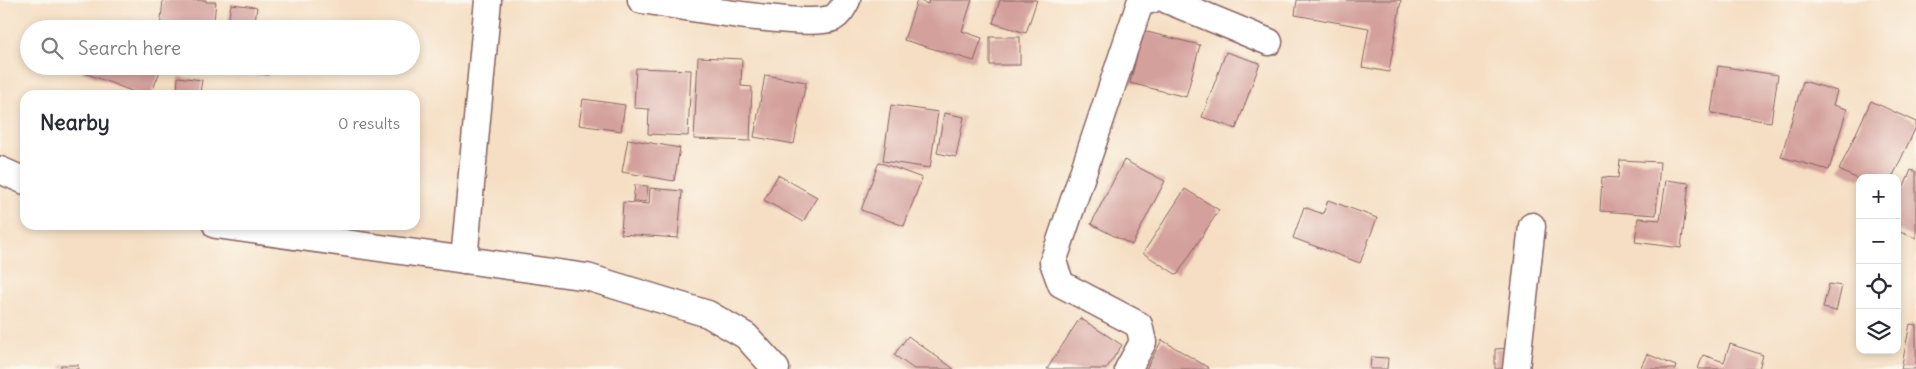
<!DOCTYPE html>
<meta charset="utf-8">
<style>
body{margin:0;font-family:Delius,sans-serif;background:#f7f7f7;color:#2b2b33}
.controls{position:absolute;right:15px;bottom:15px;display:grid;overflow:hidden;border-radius:10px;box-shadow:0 2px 8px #0003}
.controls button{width:45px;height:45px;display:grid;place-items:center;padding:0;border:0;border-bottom:1px solid #e1e1e2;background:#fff;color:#2b2b33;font:25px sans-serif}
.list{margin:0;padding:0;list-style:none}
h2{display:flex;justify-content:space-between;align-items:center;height:65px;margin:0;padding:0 20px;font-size:21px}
h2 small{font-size:16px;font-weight:400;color:#7c7c81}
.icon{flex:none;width:28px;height:28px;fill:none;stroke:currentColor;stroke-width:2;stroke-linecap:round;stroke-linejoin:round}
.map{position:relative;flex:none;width:1916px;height:369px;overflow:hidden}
.search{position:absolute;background:#fff;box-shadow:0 2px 8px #0003;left:20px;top:20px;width:400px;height:55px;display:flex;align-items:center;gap:12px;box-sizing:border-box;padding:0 18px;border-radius:28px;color:#7c7c81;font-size:19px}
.panel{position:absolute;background:#fff;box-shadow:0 2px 8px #0003;left:20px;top:90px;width:400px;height:140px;border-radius:15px}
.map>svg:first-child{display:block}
</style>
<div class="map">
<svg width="1916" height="369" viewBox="0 0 1916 369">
<rect width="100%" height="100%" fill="#fbf7ec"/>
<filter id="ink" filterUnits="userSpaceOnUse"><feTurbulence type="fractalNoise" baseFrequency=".02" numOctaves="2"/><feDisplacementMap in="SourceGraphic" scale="10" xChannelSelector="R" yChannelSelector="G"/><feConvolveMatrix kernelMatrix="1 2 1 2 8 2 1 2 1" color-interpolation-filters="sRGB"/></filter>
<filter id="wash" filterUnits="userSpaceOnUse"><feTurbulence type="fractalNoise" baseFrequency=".0096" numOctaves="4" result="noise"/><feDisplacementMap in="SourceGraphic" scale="20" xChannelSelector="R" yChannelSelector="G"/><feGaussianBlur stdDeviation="1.12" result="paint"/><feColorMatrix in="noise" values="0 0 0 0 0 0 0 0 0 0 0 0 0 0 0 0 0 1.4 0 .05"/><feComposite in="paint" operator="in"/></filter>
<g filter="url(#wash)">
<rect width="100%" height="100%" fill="#f5dec3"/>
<g id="blocks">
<g fill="#d4a09c">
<polygon points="163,0 206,0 206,2 216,2 213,29 160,29"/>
<polygon points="917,0 928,4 929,0 972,0 962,31 982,38 974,61 904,40"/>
<polygon points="1000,0 1037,0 1026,33 993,23"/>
<polygon points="1297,0 1401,0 1389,72 1362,67 1369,28 1295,15"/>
<polygon points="231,4 257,7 255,22 275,25 275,29 227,29"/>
<polygon points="1143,31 1200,45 1186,97 1130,83"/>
<rect x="990" y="37" width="30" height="28"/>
<polygon points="1226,52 1260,63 1236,129 1202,117"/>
<polygon points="698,57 742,59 741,86 752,87 750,141 694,139"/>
<polygon points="78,66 146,66 160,71 151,95 142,95 77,70"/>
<polygon points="222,66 269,66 268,75 221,69"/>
<polygon points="1718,66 1778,75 1771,122 1711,113"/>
<polygon points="636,68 691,70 688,136 648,134 649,109 634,108"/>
<polygon points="765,75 806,82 794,144 754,137"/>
<polygon points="178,77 202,80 200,93 177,91"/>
<polygon points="1803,81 1837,91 1833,105 1847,109 1829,170 1781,157"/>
<polygon points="583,99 625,105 621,131 579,125"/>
<polygon points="1871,101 1916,122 1916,127 1892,178 1860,178 1860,180 1839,170"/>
<polygon points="891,105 938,112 930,168 883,161"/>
<polygon points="944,113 964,117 956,157 937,153"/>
<polygon points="628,139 680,148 674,181 622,172"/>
<polygon points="1124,160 1165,181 1132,245 1091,224"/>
<polygon points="1620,160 1660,162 1656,215 1600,211 1602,177 1618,178"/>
<polygon points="879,162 922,178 904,226 861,210"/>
<polygon points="1911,170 1916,172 1916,238 1897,231 1897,203"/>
<polygon points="778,175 817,197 803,222 764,200"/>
<polygon points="1666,180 1689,183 1681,248 1635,242 1638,218 1660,220"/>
<polygon points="635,185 648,186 646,202 633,201"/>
<polygon points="650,188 682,191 678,238 621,234 623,202 649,204"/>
<polygon points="1185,189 1219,210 1177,275 1143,253"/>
<polygon points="1328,200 1377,218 1360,263 1293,238 1304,207 1323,214"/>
<polygon points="1829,284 1842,286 1836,311 1823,308"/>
<polygon points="1080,318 1122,345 1106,369 1047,369"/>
<polygon points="1910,324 1916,325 1916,369 1901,369"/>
<polygon points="908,336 954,369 914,369 894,355"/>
<polygon points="1162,340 1209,368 1209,369 1146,369"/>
<polygon points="1730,344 1763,355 1759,369 1698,369 1703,355 1724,362"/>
<polygon points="1511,348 1512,369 1495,369 1495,349"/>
<polygon points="1647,354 1676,366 1675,369 1640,369"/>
<polygon points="1371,357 1388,358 1387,369 1370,369"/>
<rect x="61" y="365" width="17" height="4"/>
</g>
</g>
</g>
<g filter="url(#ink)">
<use href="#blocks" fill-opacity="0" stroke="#866260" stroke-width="1"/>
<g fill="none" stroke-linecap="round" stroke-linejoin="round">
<defs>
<g id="minor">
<path d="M641,0c35,5 165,29 192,18 7,-4 10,-11 14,-18"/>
<polyline points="1167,0 1269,42"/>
<polyline points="0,170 25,181"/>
<polyline points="216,225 587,277 708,314 746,336 776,369"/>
<polyline points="464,260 488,0"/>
<polyline points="1128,369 1143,342 1139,325 1061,284 1053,262 1140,3 1151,0"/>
<polyline points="1516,369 1532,226"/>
</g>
</defs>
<use href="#minor" stroke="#866260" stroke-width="29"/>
<use href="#minor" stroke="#fff" stroke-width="26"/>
</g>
</g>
</svg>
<div class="controls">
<button>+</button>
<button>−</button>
<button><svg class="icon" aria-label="locate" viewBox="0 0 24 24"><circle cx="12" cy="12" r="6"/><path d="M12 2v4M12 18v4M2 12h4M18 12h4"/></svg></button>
<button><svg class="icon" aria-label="layers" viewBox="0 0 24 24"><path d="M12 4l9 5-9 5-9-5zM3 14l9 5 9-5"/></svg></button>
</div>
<div class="search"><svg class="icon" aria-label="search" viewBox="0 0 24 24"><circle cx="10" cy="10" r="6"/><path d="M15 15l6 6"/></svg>Search here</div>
<section class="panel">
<h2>Nearby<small>0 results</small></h2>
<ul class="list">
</ul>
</section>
</div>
